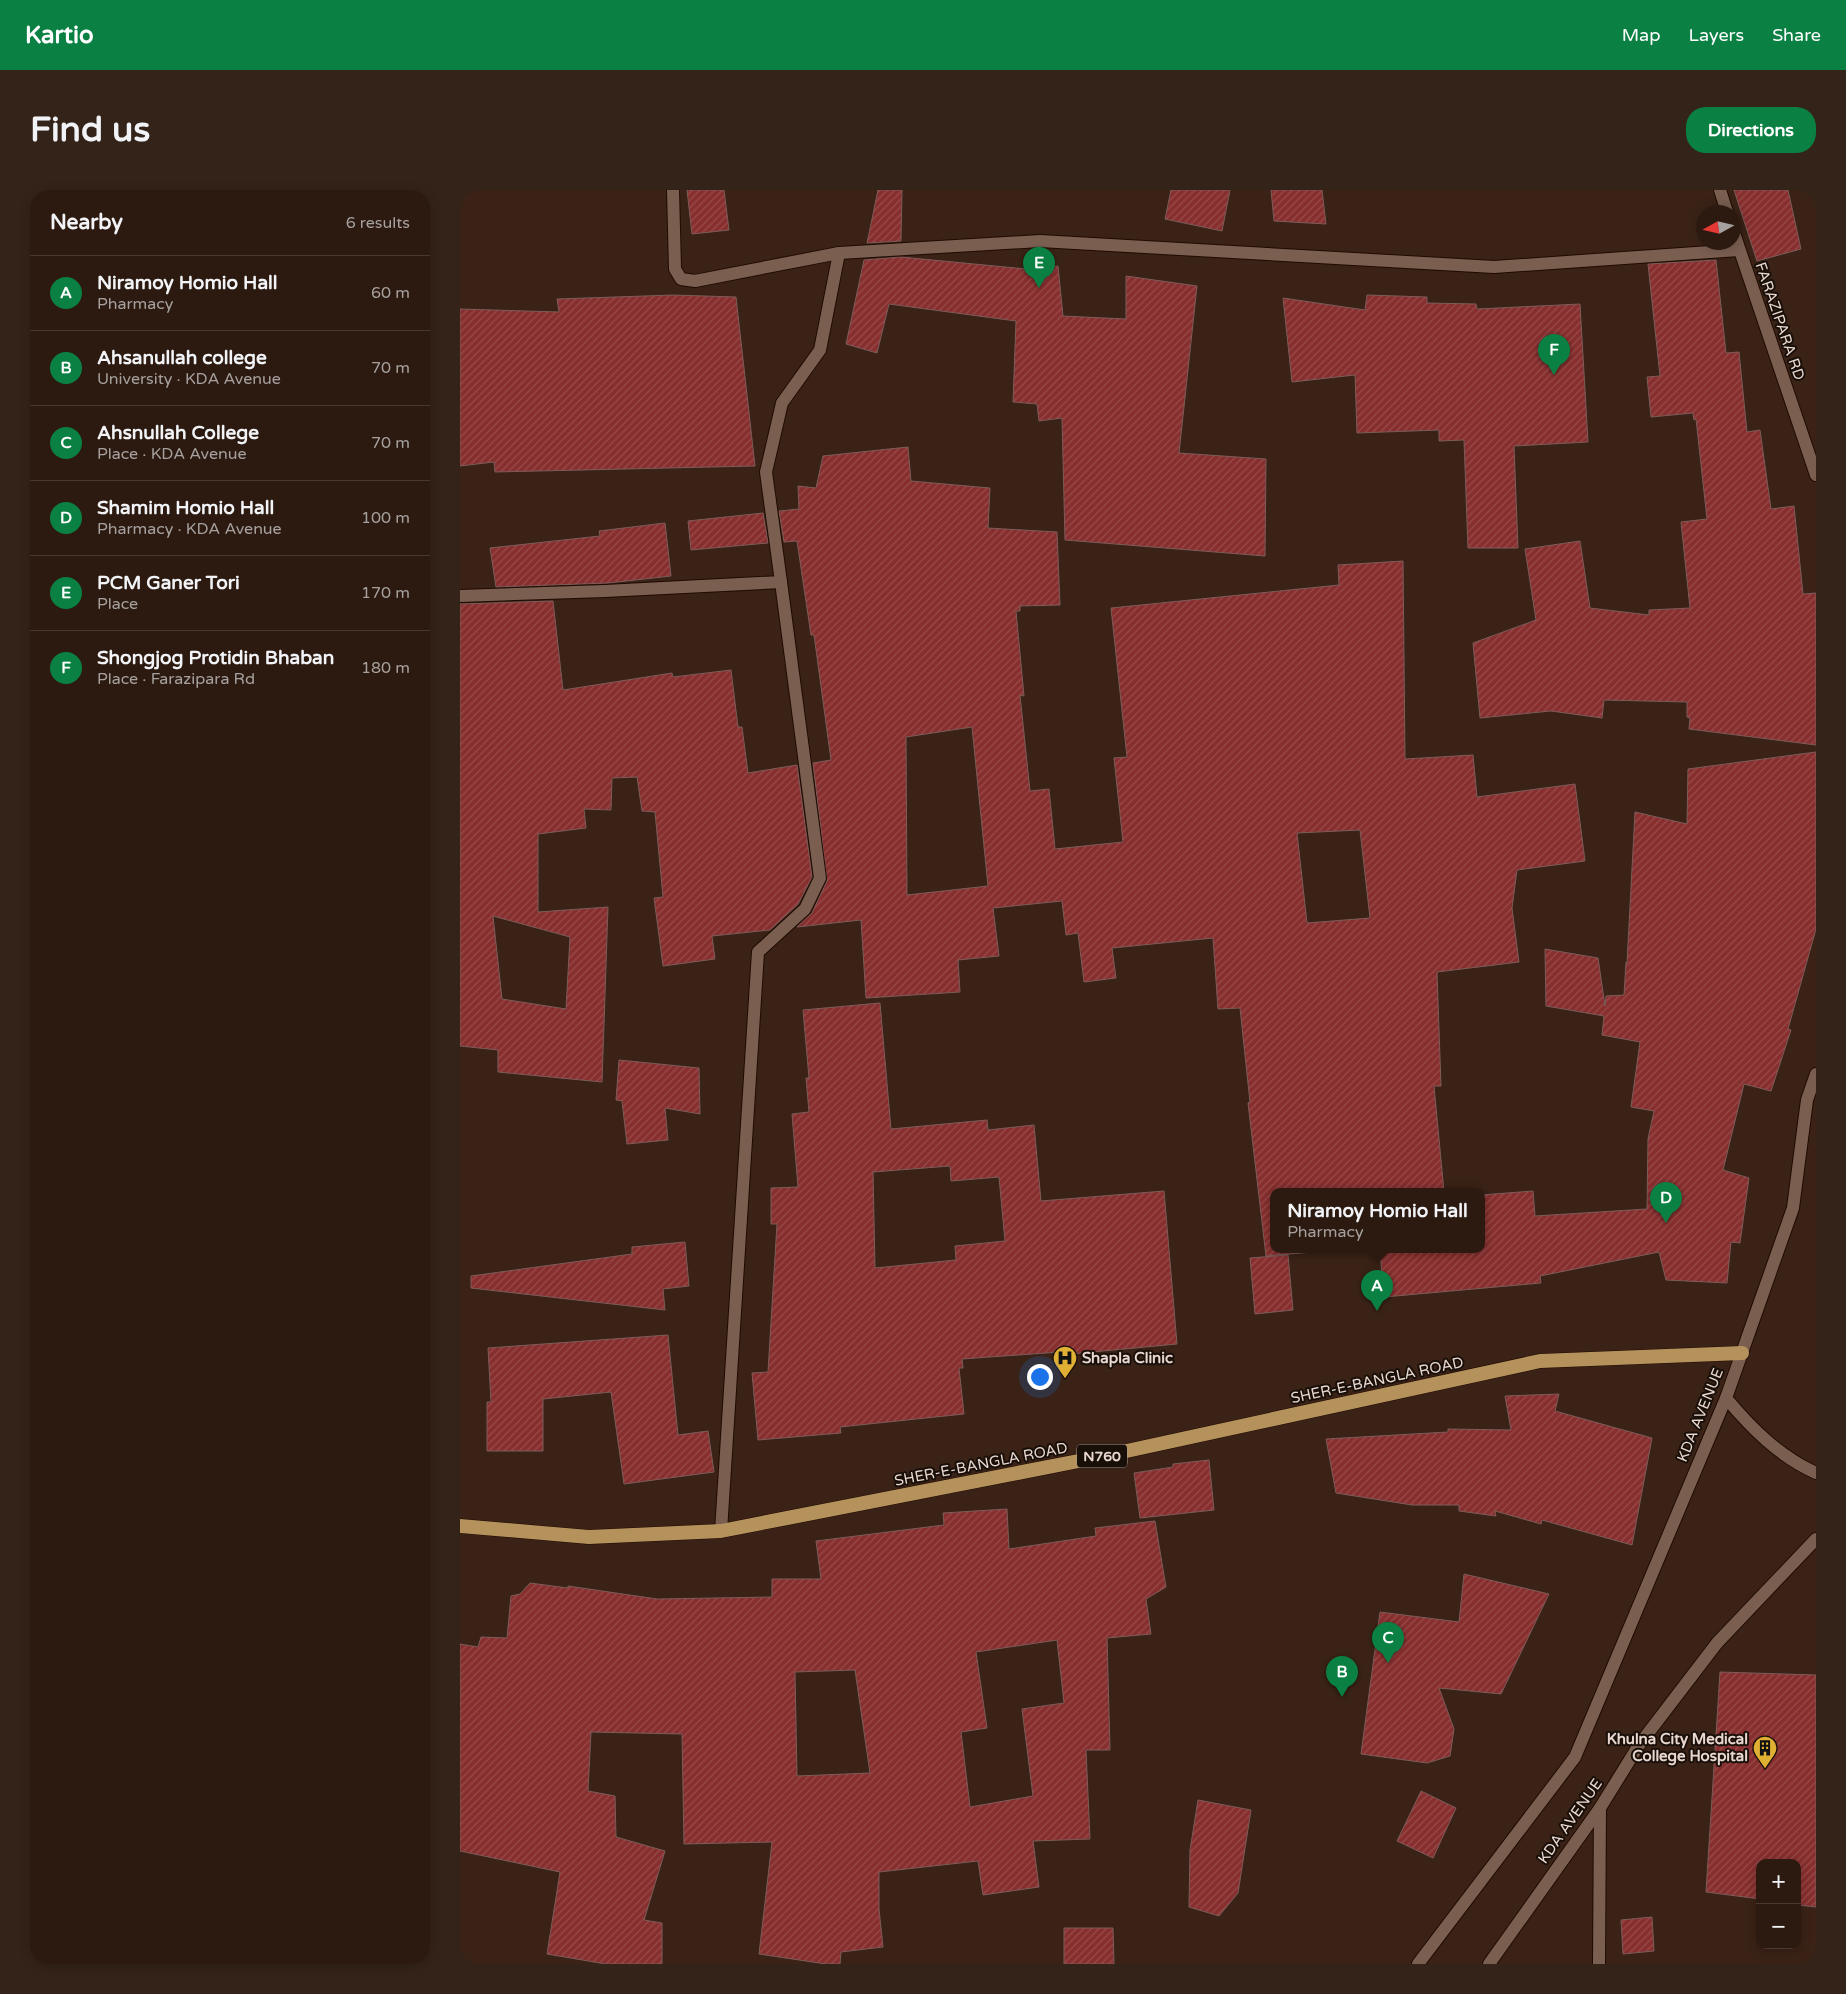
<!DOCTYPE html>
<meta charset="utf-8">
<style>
body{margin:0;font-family:"Varela Round",sans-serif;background:#342319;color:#f1f3f6}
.controls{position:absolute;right:15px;bottom:15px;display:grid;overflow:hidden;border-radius:10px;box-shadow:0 2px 12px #0003}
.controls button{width:45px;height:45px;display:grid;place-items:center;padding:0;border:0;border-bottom:1px solid #483830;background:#2c1a10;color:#f1f3f6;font:25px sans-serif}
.compass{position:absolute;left:1236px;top:15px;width:45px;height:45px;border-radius:50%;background:#2c1a10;box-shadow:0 2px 12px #0003;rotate:262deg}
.you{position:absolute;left:579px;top:1186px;width:18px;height:18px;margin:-12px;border:4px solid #fff;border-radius:50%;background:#1a73e8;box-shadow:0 0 0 8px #1a73e833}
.badge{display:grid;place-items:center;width:32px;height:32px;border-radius:50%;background:#0b8043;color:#fff;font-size:16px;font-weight:700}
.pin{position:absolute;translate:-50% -41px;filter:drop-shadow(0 1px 2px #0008)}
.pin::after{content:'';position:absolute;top:26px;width:18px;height:15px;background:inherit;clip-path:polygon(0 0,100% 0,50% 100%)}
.popup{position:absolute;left:810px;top:998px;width:215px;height:65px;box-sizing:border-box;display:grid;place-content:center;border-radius:10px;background:#2c1a10;filter:drop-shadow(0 1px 4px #0005);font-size:16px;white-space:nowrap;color:#a6a19f}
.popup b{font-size:19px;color:#f1f3f6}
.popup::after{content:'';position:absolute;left:50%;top:100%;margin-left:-10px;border:10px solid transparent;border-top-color:#2c1a10}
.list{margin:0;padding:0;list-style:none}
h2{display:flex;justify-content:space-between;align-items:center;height:65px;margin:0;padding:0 20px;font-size:21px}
h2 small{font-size:16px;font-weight:400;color:#a6a19f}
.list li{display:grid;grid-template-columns:32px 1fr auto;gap:15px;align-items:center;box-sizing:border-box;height:75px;padding:0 20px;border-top:1px solid #483830}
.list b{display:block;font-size:19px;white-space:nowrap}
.list p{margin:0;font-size:16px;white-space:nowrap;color:#a6a19f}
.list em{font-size:16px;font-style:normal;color:#a6a19f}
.map{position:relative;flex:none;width:1356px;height:1774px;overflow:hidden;border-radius:20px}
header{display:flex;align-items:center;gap:30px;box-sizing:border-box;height:70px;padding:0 25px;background:#0b8043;color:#fff}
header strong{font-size:24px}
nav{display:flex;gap:28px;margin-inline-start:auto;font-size:18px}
.intro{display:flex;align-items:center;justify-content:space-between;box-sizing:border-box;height:120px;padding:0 30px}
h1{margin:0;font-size:35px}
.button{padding:12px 22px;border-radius:20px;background:#0b8043;color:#fff;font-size:18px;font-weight:700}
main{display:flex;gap:30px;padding:0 30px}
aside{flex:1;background:#2c1a10;border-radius:20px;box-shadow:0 2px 12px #0003}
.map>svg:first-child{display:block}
</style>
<header>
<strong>Kartio</strong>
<nav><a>Map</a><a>Layers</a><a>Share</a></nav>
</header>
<div class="intro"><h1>Find us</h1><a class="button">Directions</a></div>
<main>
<aside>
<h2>Nearby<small>6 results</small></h2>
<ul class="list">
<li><span class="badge">A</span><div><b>Niramoy Homio Hall</b><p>Pharmacy</p></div><em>60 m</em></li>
<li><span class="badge">B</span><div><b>Ahsanullah college</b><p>University · KDA Avenue</p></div><em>70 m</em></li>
<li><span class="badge">C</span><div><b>Ahsnullah College</b><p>Place · KDA Avenue</p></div><em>70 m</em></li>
<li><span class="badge">D</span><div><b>Shamim Homio Hall</b><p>Pharmacy · KDA Avenue</p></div><em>100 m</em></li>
<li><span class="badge">E</span><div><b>PCM Ganer Tori</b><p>Place</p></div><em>170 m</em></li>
<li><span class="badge">F</span><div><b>Shongjog Protidin Bhaban</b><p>Place · Farazipara Rd</p></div><em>180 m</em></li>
</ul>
</aside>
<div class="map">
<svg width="1356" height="1774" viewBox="0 0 1356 1774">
<defs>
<pattern id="building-hatch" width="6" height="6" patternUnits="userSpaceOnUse" patternTransform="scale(1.25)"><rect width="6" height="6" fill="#872e2e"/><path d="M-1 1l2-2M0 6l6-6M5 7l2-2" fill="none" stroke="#984c4b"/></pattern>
</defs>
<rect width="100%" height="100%" fill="#3a2216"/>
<g fill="url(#building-hatch)" stroke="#7c5c5a" fill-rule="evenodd">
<polygon points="227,0 264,0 269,40 232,44"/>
<polygon points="418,0 442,0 441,51 407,53"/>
<polygon points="711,0 770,0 762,41 705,29"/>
<polygon points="811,0 862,0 866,34 814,31"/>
<polygon points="1274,0 1328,0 1341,59 1297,71"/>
<polygon points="441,67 566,79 598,76 603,126 666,129 666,86 737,96 719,263 806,269 805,366 605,350 602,228 579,231 577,214 553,212 556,131 429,114 417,163 386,154 404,70"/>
<polygon points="1256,70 1266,163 1279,162 1287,242 1300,240 1311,319 1334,316 1343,404 1356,403 1356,555 1229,539 1230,528 1227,527 1227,512 1144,510 1142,528 1091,521 1020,528 1013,453 1076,430 1065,359 1120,351 1130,418 1189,425 1189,420 1230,418 1221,332 1247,329 1236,229 1234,230 1233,223 1191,227 1187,187 1200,186 1188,74"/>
<polygon points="213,105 276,107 295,276 35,282 34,272 0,276 0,119 99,122 97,109"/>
<polygon points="907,105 967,107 967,113 1016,114 1017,119 1120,114 1128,252 1054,256 1058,358 1008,358 1004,250 979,251 979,240 897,243 895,185 832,192 823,108 905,120"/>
<path d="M448,257l3,34 79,7 -2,40 69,4 3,73 -40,1v5h-4l8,85 -4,-1 10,96 19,-2 6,60 68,-7 -9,-84 13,-1 -16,-149 228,-23 -1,-20 65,-4 2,198 68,-4 4,42 98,-13 10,77 -68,9 -5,38 7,54 -82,10 4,114h-7l10,106h-171v58h64l-71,6 -18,-153 2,-1 -10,-94 -22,1 -5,-71 -101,10 4,30 -32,4 -6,-49 -12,2 -4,-34 -69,7 6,48 -41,4 2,32 -94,6 -5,-78 -64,7 15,-14 15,-32 -14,-118 18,-3 -17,-125h-3l-14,-94 -13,1 -5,-31 20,-2 -1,-23 18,2 7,-32zM512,537l16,159 -81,9 -1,-158zM900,640l10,88 -63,5 -10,-90z"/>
<polygon points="303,323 308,353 231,360 228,331"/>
<polygon points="205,333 211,386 148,393 36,397 30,358 140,346 139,341"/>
<path d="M93,411l10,89 109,-17 1,4 58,-7 7,57h4l6,46 49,-8 15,112 -14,27 -28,26 -58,6 3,23 -52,7 -9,-68 9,-1 -8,-85 -13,-1 -5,-34 -25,1 -1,32 -27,-1 2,19 -48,6v78l70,-5 -6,175 -104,-10v-22l-38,-4v-442zM33,726l77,21 -4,72 -64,-10z"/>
<polygon points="1356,562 1356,739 1328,839 1331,840 1311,901 1284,894 1263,980 1289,988 1280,1053 1271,1052 1267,1093 1206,1090 1199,1062 1080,1086 1081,1093 924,1107 920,1060 1021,1060 1021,1005 1073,1001 1075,1026 1187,1019 1188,949 1194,921 1171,917 1180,852 1142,845 1144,826 1086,816 1085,759 1138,768 1145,816 1146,806 1164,805 1166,772 1167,773 1175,622 1227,634 1228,579"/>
<path d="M420,813l11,126 96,-9 1,10 46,-5 7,76 123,-10 13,153 -117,11v-3l-98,7 1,9h-4l5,46 -124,13 1,6 -83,7 -6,-67 16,-1 9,-148h-6v-36l27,-1 -6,-73 17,-2 -3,-34h3l-6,-68zM490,976l1,15 48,-4 6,64 -50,5 1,14 -81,8 -2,-96z"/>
<polygon points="159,870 239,878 240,924 205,918 208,950 167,954 162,911 156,910"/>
<polygon points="225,1052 229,1096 203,1099 205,1120 11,1098 11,1086 172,1064 172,1057"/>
<polygon points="828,1065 833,1120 795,1124 790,1068"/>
<polygon points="208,1145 218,1245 248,1241 254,1282 164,1294 151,1202 83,1209 83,1261 27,1261 27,1212 31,1212 28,1158"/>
<polygon points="1099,1204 1095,1221 1192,1248 1172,1355 1082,1330 1081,1334 1035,1321 1036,1326 999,1321 999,1315 952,1315 876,1303 866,1249 988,1242 988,1239 1051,1240 1045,1206"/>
<polygon points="749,1270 754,1320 680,1328 674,1283 713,1277 713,1274"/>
<path d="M547,1319l2,40 87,-13 -1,-8 60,-7 11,66 -20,12 5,35 -44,4 3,112h-24l4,89 -57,2 6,46 -56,8 -5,-34 -99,11v37l4,38 -42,5 -1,12h-14l-67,-10 13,-112 -88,2 -2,-110 -91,-2 -3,59 27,5 1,41 49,14 -21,69 18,3v41h-56l-59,-10 13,-82 -100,-21v-207l18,3 3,-10 26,1 4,-42 9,-2 10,-11 38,5v-2l89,13 115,-2v-18h49l-5,-38 128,-16 -1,-12zM597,1450l7,63 -42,6 11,87 -63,11 -9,-75 26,-4 -11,-76zM395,1480l15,103 -73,3 -2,-104z"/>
<polygon points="1004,1384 1089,1404 1041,1504 979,1498 994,1539 990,1566 967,1573 901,1564 920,1422 999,1432"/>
<polygon points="1260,1482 1356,1485 1356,1717 1337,1715 1337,1673 1300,1673 1300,1709 1246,1702"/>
<polygon points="961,1601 996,1618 973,1668 937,1651"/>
<polygon points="738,1610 791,1620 778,1703 759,1726 729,1717 730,1660"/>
<polygon points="1192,1727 1194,1761 1163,1764 1161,1730"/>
<polygon points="604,1738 653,1738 654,1774 604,1774"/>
</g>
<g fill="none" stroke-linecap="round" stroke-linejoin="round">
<defs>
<g id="minor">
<polyline points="213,0 215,79 221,89 235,91 379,63 580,51 1034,77 1279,60"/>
<polyline points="1260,0 1267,22"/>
<polyline points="1274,43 1356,285"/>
<polyline points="0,406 145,401 321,392 306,282 322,213 360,160 379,63"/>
<polyline points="261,1341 298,762 345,719 360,688 321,392"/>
<polyline points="1139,1774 1140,1618"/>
</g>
<g id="secondary">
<path d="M1266,1208c26,31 53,58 90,75"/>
<polyline points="958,1774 1115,1567 1266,1208 1333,1018 1347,910 1356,884"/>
<polyline points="1029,1774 1140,1618 1179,1555 1257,1453 1356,1349"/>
</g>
<polyline id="trunk" points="0,1336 129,1347 261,1341 639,1267 1080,1171 1282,1163"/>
</defs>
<use href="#minor" stroke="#200b02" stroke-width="14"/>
<use href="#secondary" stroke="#200b02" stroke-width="14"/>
<use href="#trunk" stroke="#200b02" stroke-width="15"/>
<use href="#minor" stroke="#7a5f51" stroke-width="12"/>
<use href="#secondary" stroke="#7a5f51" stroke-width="12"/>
<use href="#trunk" stroke="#b5925c" stroke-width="14"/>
</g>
<defs>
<symbol id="hospital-pin" viewBox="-11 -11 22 30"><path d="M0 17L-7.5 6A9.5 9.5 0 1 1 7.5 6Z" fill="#dfb034" stroke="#190f09"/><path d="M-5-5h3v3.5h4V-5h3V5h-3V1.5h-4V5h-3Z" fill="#111"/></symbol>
<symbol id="building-pin" viewBox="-11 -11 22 30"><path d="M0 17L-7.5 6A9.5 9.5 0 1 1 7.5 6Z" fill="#dfb034" stroke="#190f09"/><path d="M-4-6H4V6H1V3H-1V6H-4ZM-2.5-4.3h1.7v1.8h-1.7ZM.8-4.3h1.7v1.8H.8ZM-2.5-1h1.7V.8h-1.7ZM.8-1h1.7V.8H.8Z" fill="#111"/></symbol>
</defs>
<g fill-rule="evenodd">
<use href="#hospital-pin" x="591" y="1154" width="28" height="38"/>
<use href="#building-pin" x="1291" y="1544" width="28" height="38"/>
</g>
<g text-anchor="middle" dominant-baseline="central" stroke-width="4" stroke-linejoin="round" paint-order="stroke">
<rect fill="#190f09" stroke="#ab9c95" stroke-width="1" x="617" y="1254.5" width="50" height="23" rx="4"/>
<g font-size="14" font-weight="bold" fill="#e9d8d1">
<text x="642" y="1266">N760</text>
</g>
<g font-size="15" fill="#e9d8d1" stroke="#190f09">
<text transform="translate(1320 131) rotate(71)">FARAZIPARA RD</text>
<text transform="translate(917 1190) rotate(-12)">SHER-E-BANGLA ROAD</text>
<text transform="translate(1240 1225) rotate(-68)">KDA AVENUE</text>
<text transform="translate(521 1274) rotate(-11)">SHER-E-BANGLA ROAD</text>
<text transform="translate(1110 1631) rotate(-55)">KDA AVENUE</text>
</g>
<g font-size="15" font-weight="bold" fill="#e9d8d1" stroke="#190f09" text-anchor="start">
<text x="622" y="1168">Shapla Clinic</text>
<text x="1288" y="1549" text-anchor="end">Khulna City Medical<tspan x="1288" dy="17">College Hospital</tspan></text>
</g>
</g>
</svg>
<div class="controls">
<button>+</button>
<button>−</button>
</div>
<svg class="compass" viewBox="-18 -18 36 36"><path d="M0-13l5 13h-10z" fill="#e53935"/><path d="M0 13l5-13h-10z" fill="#a6a19f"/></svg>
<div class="you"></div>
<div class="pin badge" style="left:917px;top:1121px">A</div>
<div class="popup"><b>Niramoy Homio Hall</b>Pharmacy</div>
<div class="pin badge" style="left:882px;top:1507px">B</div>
<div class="pin badge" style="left:928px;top:1473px">C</div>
<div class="pin badge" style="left:1206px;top:1033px">D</div>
<div class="pin badge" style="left:579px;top:98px">E</div>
<div class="pin badge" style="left:1094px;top:185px">F</div>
</div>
</main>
